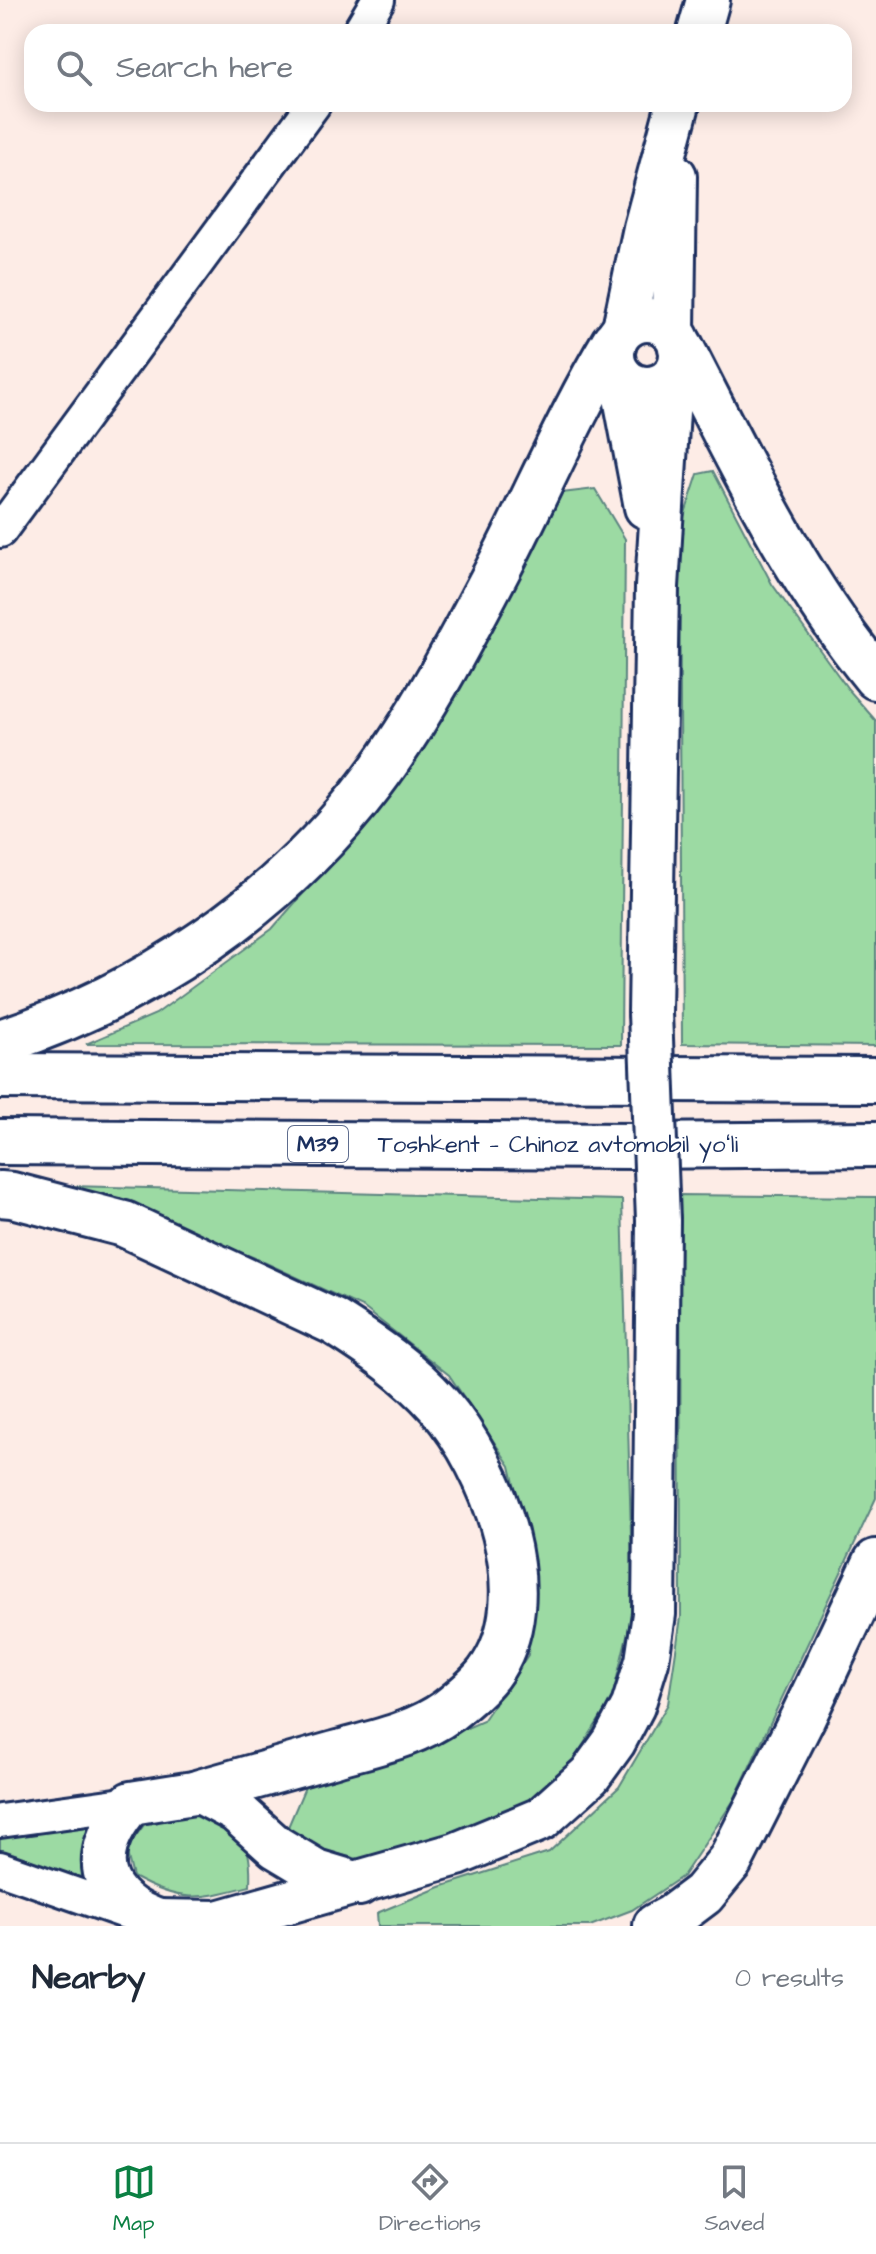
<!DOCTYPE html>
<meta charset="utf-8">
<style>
body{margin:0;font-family:"Architects Daughter",sans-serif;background:#f2f2f3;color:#1f2937}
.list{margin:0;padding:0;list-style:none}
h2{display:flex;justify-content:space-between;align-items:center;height:104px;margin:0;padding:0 32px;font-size:34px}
h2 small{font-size:26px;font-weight:400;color:#747a83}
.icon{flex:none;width:44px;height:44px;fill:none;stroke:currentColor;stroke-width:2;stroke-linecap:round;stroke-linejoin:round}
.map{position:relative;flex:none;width:876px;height:1926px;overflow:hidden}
.search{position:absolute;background:#fff;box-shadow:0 4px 20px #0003;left:24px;right:24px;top:24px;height:88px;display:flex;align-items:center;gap:20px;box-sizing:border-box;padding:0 28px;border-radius:24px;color:#747a83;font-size:30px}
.sheet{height:216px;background:#fff}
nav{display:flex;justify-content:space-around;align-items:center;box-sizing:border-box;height:112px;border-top:2px solid #e0e1e3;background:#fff;font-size:22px;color:#747a83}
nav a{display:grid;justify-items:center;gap:4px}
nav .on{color:#0b8043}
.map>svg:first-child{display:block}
</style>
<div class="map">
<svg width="876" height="1926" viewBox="0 0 876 1926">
<rect width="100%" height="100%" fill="#fdece6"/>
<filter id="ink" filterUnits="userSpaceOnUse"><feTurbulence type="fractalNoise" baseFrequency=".0125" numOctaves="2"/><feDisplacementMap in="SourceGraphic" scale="16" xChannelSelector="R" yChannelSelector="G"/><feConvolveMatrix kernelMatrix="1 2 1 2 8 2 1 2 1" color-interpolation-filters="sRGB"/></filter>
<g filter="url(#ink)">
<g fill="#9cdaa3" stroke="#5c8480" stroke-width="2">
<polygon points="713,471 772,584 848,689 876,721 876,1046 682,1044 679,532 698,474"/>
<polygon points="595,489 625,539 621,1045 86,1044 156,1014 272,929 367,821 444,709 511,592 562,493"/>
<polygon points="70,1186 622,1200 633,1610 612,1699 568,1769 518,1810 368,1862 312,1847 288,1827 305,1787 388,1763 483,1721 528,1655 534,1570 510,1466 449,1375 364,1308 255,1258"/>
<polygon points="680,1195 876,1197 876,1498 734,1800 683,1876 632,1910 590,1926 378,1926 377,1913 440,1887 549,1852 619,1787 668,1704 681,1617"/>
<path d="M207,1809c35,25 45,31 43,77 -51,13 -68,18 -117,-9l-7,-28 18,-24z"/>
<polygon points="97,1826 83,1849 93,1884 0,1854 0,1833"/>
</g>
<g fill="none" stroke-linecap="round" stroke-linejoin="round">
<defs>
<g id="minor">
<polyline points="359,32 378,0"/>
<polyline points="0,531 314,104"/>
<polyline points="0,1821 131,1803"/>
<polyline points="0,1868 137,1916"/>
</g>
<g id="major">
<polyline points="699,32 708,0"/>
<circle cx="647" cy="354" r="34"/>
<polyline points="624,328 645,228 678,104"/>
<polyline points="673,331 675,176"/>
<polyline points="621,376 646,507"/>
<polyline points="650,1013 657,587 670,380"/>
<polyline points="157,1921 218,1922 457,1854 541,1819 590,1775 614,1742 633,1706 647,1661 654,1614 658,1220"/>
<path d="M176,1926c-72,-17 -96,-64 -45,-123l69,-11 36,19 40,36 40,24 43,13"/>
</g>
<g id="highway">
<path d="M681,347c59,114 113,230 195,330"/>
<path d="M0,1042c145,-46 279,-137 372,-260 47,-62 90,-144 126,-213 39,-75 72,-154 116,-227"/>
<polyline points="0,1076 876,1080"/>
<polyline points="0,1142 636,1146 876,1144"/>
<path d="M0,1194l12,1 112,29 210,98c38,24 75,49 105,83 54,62 106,193 49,269 -11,14 -26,26 -40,37 -33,24 -75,32 -113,43 -45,13 -90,25 -135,38"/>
<polyline points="656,1926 671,1918 703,1894 730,1861 803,1717 876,1562"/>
</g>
</defs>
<use href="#minor" stroke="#1b2f5e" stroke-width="38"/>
<use href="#major" stroke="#1b2f5e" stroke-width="48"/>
<use href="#highway" stroke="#1b2f5e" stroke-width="50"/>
<use href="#minor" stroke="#fff" stroke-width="32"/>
<use href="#major" stroke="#fff" stroke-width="42"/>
<use href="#highway" stroke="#fff" stroke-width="44"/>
<defs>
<polyline id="major-bridge" points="650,1013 658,1220"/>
</defs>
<use href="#major-bridge" stroke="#1b2f5e" stroke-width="48" stroke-linecap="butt"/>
<use href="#major-bridge" stroke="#fff" stroke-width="42"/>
</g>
</g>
<g text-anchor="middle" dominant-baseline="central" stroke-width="6" stroke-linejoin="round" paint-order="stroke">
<rect fill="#fff" stroke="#5f6d8e" stroke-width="2" x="288" y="1126" width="60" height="36" rx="6"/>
<g font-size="22" font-weight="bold" fill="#1b2f5e">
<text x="318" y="1144">M39</text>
</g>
<g font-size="24" fill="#1b2f5e" stroke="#fff">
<text x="558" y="1145">Toshkent — Chinoz avtomobil yoʻli</text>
</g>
</g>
</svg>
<div class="search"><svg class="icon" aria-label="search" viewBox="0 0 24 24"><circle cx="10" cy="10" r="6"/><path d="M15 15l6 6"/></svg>Search here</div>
</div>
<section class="sheet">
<h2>Nearby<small>0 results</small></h2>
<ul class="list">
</ul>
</section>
<nav>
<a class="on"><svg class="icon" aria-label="map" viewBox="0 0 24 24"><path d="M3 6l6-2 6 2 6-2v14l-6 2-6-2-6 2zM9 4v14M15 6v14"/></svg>Map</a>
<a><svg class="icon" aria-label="directions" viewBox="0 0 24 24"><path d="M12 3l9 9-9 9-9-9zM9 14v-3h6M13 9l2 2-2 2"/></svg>Directions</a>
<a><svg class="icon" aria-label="saved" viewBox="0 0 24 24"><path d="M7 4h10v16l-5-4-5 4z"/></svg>Saved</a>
</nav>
